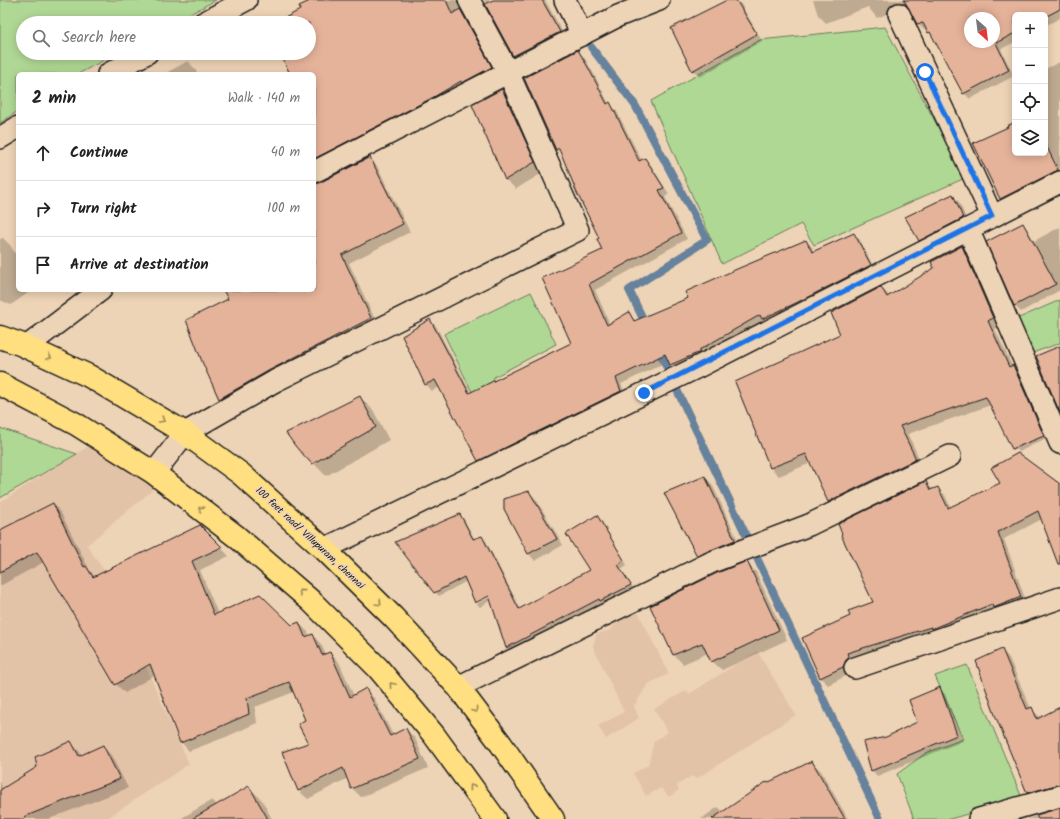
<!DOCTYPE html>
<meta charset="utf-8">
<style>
body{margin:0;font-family:Kalam,sans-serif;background:#f6f6f6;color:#222}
.controls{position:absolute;right:12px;top:12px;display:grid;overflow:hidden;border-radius:6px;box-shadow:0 2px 10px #0003}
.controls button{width:36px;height:36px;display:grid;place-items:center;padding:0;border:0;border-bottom:1px solid #e0e0e0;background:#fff;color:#222;font:20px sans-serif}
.compass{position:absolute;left:964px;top:12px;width:36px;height:36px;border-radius:50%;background:#fff;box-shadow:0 2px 10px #0003;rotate:152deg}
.stop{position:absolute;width:12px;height:12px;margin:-9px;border:3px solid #1a73e8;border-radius:50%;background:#fff}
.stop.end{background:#1a73e8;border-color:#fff;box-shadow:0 1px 4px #0008}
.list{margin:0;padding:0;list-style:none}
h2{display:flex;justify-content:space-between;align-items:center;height:52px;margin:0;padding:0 16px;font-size:17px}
h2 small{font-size:13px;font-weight:400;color:#767676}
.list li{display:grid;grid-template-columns:26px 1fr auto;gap:12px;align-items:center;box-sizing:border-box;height:56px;padding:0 16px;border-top:1px solid #e0e0e0}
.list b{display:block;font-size:15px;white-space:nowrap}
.list em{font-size:13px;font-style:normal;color:#767676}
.icon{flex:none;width:22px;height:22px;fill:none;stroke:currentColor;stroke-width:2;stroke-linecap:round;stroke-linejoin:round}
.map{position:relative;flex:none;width:1060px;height:819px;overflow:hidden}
.search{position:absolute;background:#fff;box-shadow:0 2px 10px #0003;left:16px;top:16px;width:300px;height:44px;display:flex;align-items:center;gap:10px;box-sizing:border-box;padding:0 14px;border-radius:22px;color:#767676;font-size:15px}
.panel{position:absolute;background:#fff;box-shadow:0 2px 10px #0003;left:16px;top:72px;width:300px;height:220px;border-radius:6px}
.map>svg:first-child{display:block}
</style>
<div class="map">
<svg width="1060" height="819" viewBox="0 0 1060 819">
<rect width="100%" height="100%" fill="#eed4b6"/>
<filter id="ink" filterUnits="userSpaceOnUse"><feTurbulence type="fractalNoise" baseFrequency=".025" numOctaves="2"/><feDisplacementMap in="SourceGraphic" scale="8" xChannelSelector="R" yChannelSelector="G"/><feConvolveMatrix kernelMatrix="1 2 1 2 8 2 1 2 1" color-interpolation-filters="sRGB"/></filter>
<g filter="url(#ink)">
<g fill="#e3c3a8">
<polygon points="92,444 155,488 87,545 105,572 133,643 146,667 189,764 106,819 0,819 0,502"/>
<polygon points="637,610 669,674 648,684 634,706 639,718 606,739 598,726 624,712 593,647 596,634 611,630 616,621"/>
<polygon points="757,651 796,715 696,779 692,776 677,785 679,790 669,797 661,788 646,796 633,773 648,765 654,741 668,732 654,709 687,690 689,694"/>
</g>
<g fill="#b0d895" stroke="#667a58">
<polygon points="0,0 216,0 173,23 23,23 23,53 117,53 78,74 18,74 18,111 0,123"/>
<polygon points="885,27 965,178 814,245 801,224 722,264 651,101 760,40"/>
<polygon points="531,292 556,344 494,377 490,391 475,398 444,334"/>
<polygon points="1060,300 1060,343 1027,355 1012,321"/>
<polygon points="0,428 77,454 0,498"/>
<polygon points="967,665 1022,798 950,819 914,819 897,774 926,753 963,739 935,676"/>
</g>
<g fill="#0003" fill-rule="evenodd">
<polygon points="314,0 468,0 499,75 314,171 314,74 291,74 281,53 309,53 309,23 277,23 302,10"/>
<polygon points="484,0 545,0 567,40 522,63 514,56"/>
<polygon points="729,0 736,0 741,4 762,41 700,77 693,70"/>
<polygon points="813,0 907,0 909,5 877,18 868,7 826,23 818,15"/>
<path d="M928,0h132v18l-15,8v-11h-30v27l-14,7 13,27 -44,23 -6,-6 -30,-55 -7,-9 -3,1 -6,-6zM970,18h24v24h-24z"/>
<polygon points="578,51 584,57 595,76 609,104 610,104 616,110 642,161 645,159 651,165 669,194 665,197 687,239 595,290 610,324 629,313 636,322 690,299 806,241 812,247 814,252 854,234 860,240 876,272 677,371 669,361 621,384 627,397 485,466 479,460 440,387 432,391 426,384 429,320 436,326 471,393 572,344 544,279 603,250 600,238 563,156 556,149"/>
<polygon points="188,61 195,69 198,74 164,74"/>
<polygon points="1060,62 1060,177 1006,204 1000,198 1015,124 1015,153 1045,153 1045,69"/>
<polygon points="502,90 512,100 544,172 516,189 506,180 473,105"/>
<polygon points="369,158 377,166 410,232 349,263 378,326 228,407 220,399 187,321 229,300 224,290 314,290 314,185 320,184"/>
<polygon points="952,195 959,202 969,225 926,247 920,240"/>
<polygon points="1023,224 1028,230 1034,241 1060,227 1060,290 1021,312 1015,306 988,242"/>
<polygon points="3,238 10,245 18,258 18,290 32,290 11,305 0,300 0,239"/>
<polygon points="962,247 970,255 1001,326 995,329 1012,366 1021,374 1048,437 1019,452 1010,444 991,405 908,434 923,467 837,510 829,502 811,463 779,476 771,468 737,383 842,334 881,288 890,296 936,268"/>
<polygon points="360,397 373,410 389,440 326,476 297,446"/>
<polygon points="705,477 712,484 741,547 704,562 698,555"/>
<polygon points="926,482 933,490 938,488 945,495 951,508 1060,493 1060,566 1042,519 1004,539 1027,604 850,674 828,685 821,678 804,638 852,616 875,603"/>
<polygon points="529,492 536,499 563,545 535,561 529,554 505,509"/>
<polygon points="53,504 61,513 90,571 95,577 200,526 229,556 200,570 218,614 292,626 299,623 308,632 309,636 312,635 321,644 326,655 330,653 339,662 354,696 366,690 374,698 393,735 406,729 415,738 428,768 361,797 352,788 348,778 308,799 299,791 283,753 309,743 307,720 294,692 255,707 257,723 226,737 189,751 181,742 155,675 125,693 116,684 44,562 0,586 0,531"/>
<polygon points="460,515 464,519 475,540 482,537 486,541 521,610 591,570 597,516 601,520 627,565 621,569 634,589 605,605 603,603 511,651 507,647 491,600 480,607 477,604 494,595 493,593 476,602 476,603 467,581 439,596 435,592"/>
<polygon points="747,563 756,572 787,640 722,670 712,661 708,653 683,664 674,655"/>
<polygon points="1002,650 1009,658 1031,709 1039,716 1041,719 1060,710 1060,782 1031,791 1031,793 1060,785 1060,793 1036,800 1028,792"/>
<polygon points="939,688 945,694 963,741 877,776 872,770 919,723"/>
<polygon points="70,742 79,751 82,756 102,746 111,755 128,788 49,819 0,819 0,781 3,790 38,768"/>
<polygon points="812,762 821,771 848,819 701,819 718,807 724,812"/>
<polygon points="249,787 262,800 272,819 180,819 212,800 217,805"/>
<polygon points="1060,809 1060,819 1027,819"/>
</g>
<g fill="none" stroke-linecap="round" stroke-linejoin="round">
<g stroke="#66829c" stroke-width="8">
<polyline points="591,47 635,105 707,240 629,290 647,327"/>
<polyline points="657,347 666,366"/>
<polyline points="676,388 746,535"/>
<polyline points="756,556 880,819"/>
</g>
</g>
<g fill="#e5b39a" stroke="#1c1c1c" fill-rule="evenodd">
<polygon points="312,0 446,0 452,14 460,9 492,67 462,83 461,81 432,98 314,159 314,74 290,74 280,53 309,53 309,23 275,23 300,10 299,6"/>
<polygon points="493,0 542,0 560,32 513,56 485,4"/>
<polygon points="727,0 736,0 757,34 692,71 671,28"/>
<path d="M904,0h156v9l-15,8v-2h-30v18l-19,10 13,27 -46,24 -33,-62 -2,1 -5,-10 -6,1zM970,18h24v24h-24z"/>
<polygon points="578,50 589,69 607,104 610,102 639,161 645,158 664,188 659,190 681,233 589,284 607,325 629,312 634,321 688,298 685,292 737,269 806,240 812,252 854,233 871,265 796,303 762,319 760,315 699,350 700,352 670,365 665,354 616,378 621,391 478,461 435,380 425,385 402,336 430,319 469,393 571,343 542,278 602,250 597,239 599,238 577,193 559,148 556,150 524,78"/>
<polygon points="502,89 535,162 505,180 472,105"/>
<polygon points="1015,122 1015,153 1045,153 1045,143 1058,170 1000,199 973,143 1008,127 1007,126"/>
<polygon points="370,157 403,224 342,255 371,318 270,370 219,399 203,364 186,320 228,299 223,290 314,290 314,184 319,183"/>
<polygon points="953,194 963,218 919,241 905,217"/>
<polygon points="1023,223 1056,284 1014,306 986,242"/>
<polygon points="962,246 993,318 988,321 1009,367 1013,365 1044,436 1012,449 986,397 900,426 916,459 828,502 806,454 770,468 735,382 840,334 831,313 881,287 887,297 934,268 931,262"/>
<polygon points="1060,346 1060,413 1036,356"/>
<polygon points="360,396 376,427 312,464 296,447 286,433"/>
<polygon points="1018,453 1060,484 1060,564 1058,564 1038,511 998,532 1021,597 993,608 992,604 931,629 931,627 847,653 849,658 846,660 843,667 820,678 802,638 850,616 848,611 873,602 841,535 842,534 838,524 926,481 930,490 938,487 948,508 1000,483 991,468"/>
<polygon points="705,476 735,540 697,556 664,493"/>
<polygon points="529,491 557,539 528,554 504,509 504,499"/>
<polygon points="53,503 84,567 86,566 93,577 200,525 222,547 192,561 214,615 260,594 292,625 299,622 305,637 313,634 322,655 330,652 350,697 366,688 390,736 406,728 420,759 351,789 343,768 298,791 282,752 308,743 298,724 305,720 289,682 247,698 249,714 217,728 180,743 150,664 115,685 37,552 0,572 0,530"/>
<polygon points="460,514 473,539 482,536 519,609 589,570 566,534 597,515 624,560 618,565 631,585 600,601 599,599 506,648 489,596 475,603 464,577 434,593 395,542"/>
<polygon points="747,561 779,630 711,662 702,643 673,655 650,606 717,573"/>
<polygon points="1002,649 1027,709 1032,707 1037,719 1060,707 1060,784 1027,793 995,715 976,661"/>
<polygon points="940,687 957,735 871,771 863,742 886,737 917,722 909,700"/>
<polygon points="71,741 79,756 103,745 120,779 26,816 24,819 0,819 0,790 37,767 35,757"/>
<polygon points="812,761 845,819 712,819 766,782 767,783"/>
<polygon points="249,786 268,819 192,819"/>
<polygon points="1060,808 1060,819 1038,819 1036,815"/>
</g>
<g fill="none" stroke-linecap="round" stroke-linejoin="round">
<defs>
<g id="street">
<polyline points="565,0 582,35"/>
<polyline points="899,14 992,216"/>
<polyline points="203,23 246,0"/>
<polyline points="108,74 147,53"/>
<polyline points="0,138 18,127"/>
<polyline points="314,172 618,16 659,0"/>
<polyline points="968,229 1060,443"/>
<polyline points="26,347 101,290"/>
<polyline points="154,473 185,433 275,381 578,230 508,72 469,0"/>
<polyline points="324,549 700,366 1060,182"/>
<polyline points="855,668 1060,598"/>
<polyline points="458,687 712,562 809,525 950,456"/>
<polyline points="979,819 1060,796"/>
</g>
<g id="highway">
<polyline points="0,337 20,344 89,376 185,433 241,474 324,549 393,617 458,687 501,744 553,819"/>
<polyline points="0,384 76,424 154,473 237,537 311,601 378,668 434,735 495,819"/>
</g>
</defs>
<use href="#street" stroke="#1c1c1c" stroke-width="24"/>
<use href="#highway" stroke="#1c1c1c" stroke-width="25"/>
<use href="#street" stroke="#eed4b6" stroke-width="21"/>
<use href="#highway" stroke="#ffdf80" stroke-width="22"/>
</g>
<defs><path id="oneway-chevron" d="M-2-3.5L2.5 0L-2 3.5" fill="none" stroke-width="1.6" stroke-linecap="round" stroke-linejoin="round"/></defs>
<g stroke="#998753">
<use href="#oneway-chevron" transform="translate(49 357) rotate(25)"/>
<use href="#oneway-chevron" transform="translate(162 420) rotate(31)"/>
<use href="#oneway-chevron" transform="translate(201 509) rotate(-143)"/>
<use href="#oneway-chevron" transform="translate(301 592) rotate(-139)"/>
<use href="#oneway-chevron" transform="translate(379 603) rotate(45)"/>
<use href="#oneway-chevron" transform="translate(392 685) rotate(-130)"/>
<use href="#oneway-chevron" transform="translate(475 710) rotate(53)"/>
<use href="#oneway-chevron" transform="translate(472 787) rotate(-126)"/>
</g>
</g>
<g fill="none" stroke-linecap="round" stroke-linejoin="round" filter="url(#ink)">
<polyline stroke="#1a73e8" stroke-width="5" points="644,393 992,216 925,72"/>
</g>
<g text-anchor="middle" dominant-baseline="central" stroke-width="3.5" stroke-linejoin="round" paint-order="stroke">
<g font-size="10" fill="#1c1c1c" stroke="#eed4b6">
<text transform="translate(310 538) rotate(43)">100 feet road/ Villupuram, chennai</text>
</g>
</g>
</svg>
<div class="controls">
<button>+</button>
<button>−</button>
<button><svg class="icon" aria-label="locate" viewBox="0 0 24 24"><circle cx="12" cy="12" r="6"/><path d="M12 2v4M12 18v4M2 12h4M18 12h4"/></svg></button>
<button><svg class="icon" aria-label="layers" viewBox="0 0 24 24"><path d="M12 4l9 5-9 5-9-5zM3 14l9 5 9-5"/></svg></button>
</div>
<svg class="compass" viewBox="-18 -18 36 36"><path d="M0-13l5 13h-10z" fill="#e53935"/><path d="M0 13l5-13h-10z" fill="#767676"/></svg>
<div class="stop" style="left:925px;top:72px"></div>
<div class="stop end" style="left:644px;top:393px"></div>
<div class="search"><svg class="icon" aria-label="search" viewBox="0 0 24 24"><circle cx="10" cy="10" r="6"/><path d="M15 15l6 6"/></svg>Search here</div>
<section class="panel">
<h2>2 min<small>Walk · 140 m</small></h2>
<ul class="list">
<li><svg class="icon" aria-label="ahead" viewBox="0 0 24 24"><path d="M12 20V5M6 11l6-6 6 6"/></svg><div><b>Continue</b></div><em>40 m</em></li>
<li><svg class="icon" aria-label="right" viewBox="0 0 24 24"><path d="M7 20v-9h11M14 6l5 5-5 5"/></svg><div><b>Turn right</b></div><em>100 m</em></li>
<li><svg class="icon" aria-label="arrive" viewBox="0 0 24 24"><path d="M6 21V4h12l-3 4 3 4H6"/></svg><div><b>Arrive at destination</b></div></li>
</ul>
</section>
</div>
